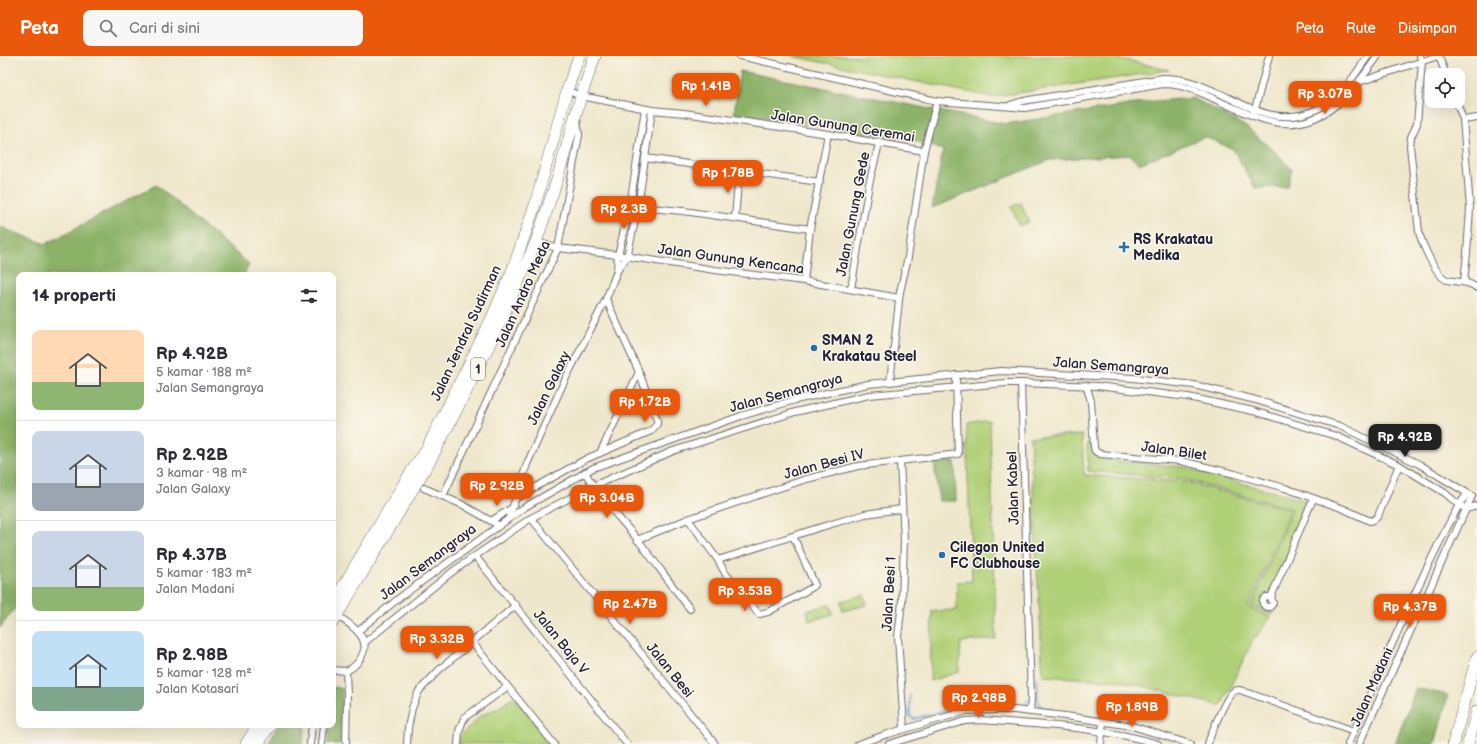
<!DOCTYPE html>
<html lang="id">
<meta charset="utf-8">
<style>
:root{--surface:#fff;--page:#f7f7f7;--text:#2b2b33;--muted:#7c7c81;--line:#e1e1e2;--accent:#ea580c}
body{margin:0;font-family:"Balsamiq Sans",sans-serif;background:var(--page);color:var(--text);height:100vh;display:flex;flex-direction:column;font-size:15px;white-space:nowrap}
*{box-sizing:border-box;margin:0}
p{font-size:13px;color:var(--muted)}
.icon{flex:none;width:22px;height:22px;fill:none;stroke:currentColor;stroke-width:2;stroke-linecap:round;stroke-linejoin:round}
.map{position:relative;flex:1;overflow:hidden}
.details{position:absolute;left:16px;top:216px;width:320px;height:456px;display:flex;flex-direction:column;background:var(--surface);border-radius:8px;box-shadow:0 4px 16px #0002}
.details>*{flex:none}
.tools{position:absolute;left:1425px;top:12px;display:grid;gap:8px}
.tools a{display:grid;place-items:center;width:40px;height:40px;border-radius:8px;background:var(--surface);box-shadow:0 4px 16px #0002;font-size:20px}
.price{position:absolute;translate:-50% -34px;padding:0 9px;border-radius:8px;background:var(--accent);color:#fff;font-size:13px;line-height:26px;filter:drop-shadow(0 1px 2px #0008)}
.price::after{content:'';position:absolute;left:50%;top:24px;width:12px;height:9px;margin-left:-6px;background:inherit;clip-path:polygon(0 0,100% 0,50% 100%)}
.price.selected{background:#222;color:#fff}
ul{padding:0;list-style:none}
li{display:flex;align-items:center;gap:12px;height:100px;padding:0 16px}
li+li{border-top:1px solid var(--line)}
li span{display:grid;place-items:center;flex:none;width:112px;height:80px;border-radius:8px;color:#555}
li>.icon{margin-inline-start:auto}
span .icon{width:48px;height:48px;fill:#fffc;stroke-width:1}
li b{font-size:17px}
h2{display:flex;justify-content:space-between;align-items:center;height:48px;padding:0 16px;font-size:17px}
header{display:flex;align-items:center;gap:24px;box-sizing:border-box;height:56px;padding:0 20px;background:var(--accent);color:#fff}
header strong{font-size:19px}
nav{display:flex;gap:22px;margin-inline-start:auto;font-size:14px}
.search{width:280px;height:36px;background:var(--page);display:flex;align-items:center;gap:10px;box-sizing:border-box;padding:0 14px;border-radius:8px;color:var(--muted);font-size:15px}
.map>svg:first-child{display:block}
.green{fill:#b0d077;stroke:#697959}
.forest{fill:#8cb268;stroke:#576a52}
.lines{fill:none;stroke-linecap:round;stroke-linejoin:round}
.stream{stroke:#679dd4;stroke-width:2}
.street-casing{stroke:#6a676d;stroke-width:8}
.highway-casing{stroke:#6a676d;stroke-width:12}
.street{stroke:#fff;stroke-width:6}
.highway{stroke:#fff;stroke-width:11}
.poi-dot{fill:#1f6fb2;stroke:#fbf7ec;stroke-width:1.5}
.labels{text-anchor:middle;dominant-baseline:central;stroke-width:3;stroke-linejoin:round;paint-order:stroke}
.shield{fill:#fbf7ec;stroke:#636270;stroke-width:1}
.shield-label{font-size:13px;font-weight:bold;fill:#22223b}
.street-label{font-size:14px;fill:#22223b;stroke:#fbf7ec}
.poi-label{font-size:14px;font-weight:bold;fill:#22223b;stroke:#fbf7ec;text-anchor:start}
</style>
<header>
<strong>Peta</strong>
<div class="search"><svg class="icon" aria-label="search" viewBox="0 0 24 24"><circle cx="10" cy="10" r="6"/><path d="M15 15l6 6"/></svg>Cari di sini</div>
<nav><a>Peta</a><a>Rute</a><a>Disimpan</a></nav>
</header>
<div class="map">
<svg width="1477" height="688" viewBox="0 0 1477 688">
<rect width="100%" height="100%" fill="#fbf7ec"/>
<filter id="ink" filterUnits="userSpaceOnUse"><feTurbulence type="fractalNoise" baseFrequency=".025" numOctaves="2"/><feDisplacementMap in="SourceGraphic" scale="8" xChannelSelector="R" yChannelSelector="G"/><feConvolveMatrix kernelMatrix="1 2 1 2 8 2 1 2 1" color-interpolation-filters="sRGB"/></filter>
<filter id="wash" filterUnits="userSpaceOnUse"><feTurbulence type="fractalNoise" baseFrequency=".012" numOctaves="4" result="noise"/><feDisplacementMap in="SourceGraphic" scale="16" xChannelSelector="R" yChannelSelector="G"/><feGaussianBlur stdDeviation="0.9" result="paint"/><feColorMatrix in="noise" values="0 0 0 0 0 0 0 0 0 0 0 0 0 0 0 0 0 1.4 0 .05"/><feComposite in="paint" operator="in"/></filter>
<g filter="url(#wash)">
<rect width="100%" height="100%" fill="#efe7cb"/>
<g class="green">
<path d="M791,0h318l60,14 -177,27z"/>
<path d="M1021,147l8,19 -9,4 -9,-19z"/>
<path d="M990,365l6,218 -35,3 -2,30 -29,9 2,-70 25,-1v-28l15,-1 -6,-156z"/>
<path d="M1082,379l2,40 102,7 105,28 -43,97 23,10 -19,25 -31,64 -99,-25 -79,-5 -13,-239z"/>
<path d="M1087,387h4c1,10 4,14 14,17l79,7 122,34 3,4 -40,92 -6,7 3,6 8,1 -2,4 -21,-9 42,-97 -110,-30 -95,-8z"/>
<path d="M864,539l3,10 -24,6 -2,-10z"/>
<path d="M830,548l3,10 -24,7 -2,-10z"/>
<path d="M514,641l38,47h-93v-5l3,-5 18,-18 18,-8z"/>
</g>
<g class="forest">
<path d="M740,15l265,53 149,-23 39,-3 52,28 30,26 17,17 -4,18 -33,1 -22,-39 -28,-12 -66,27 -10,-9 -79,5 -118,48 11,-58 -27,-9 -182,-28z"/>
<path d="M156,129l93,79 -5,11h-225v328l-19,25v-401l46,17z"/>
<path d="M955,405l1,40h-17l-5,-38z"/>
<path d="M333,631l9,2 -2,55h-12l1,-19h4z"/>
<path d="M1416,632l32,7 -13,49h-40z"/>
<path d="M278,669h27l-2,19h-35z"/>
</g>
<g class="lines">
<g class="stream">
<path d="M1037,621l1,24 3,6 11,2"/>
<path d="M910,639v21l3,3 57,-14 51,2c5,-1 6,-3 7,-7"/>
</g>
</g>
</g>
<g filter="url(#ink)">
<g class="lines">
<defs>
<g id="street">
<path d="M740,0l197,45 88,7 138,-24c22,0 41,10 60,19 17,7 33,16 51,19 50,9 78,-30 104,-66"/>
<path d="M1420,0l2,6 -5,62 -6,13 -1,9 9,86c3,12 17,44 28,48 11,2 21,1 30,8"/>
<path d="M1439,0l7,19"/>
<path d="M1359,26l79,-26"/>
<path d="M568,35l13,5 71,14 32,3 144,21 96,17"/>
<path d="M1456,45l7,18 7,89 -3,45 -3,29"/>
<path d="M1010,49l13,-4 140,-23c23,0 37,7 58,16 31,15 57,31 92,17 9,-4 19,-9 26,-16 11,-12 20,-26 29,-39"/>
<path d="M1254,57l15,-57"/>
<path d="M1463,64l14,-2"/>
<path d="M645,102l175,24"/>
<path d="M638,151l45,4 127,18"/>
<path d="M735,162l4,-47"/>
<path d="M536,186l22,6 60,7 97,15 89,11 95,17"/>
<path d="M617,215l1,-16 12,-50 15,-96"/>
<path d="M804,225l6,-52 18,-95"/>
<path d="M851,233l18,-105 10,-40"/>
<path d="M890,326l10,-90 8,-35 16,-106 13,-50"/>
<path d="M1021,327l10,315 -1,14"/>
<path d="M1086,329l5,16 3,46 1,4 5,3 81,7 54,13 50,14 59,21 26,12 5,-2 3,-3 21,-51"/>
<path d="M600,397l39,-81"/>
<path d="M900,405l4,80 -2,61 -4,35 6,91"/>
<path d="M585,416c14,26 35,46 53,68 18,23 34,46 52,69"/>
<path d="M424,432l39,17 35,20"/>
<path d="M443,440l115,-248 21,-113 -2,-16"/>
<path d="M516,442l70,-39 65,-28 6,-7v-4l-18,-48 -33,-73"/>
<path d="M1463,451l-4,-2 8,-11"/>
<path d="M1465,453l12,-3"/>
<path d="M509,462l18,-54 35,-78 44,-87 11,-28 10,-14 11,-50 14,-97"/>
<path d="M531,462l184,226"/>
<path d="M688,463l30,41 100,-32 47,-14 36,-5"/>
<path d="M491,465l21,-13"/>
<path d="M637,484l51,-21 115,-39 55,-14 100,-12 -2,-79"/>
<path d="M475,500l152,188"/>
<path d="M718,504l7,13 32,39 2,2 9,-2 45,-25 2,-2 -22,-49"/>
<path d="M1271,541h-5l-3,3v4l3,3h4l3,-4 -2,-6 42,-98"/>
<path d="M358,575l45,-36 122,-88 68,-39 148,-52 54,-16 73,-16 133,-13 132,7 61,7 62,15 84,26 79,38 53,32"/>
<path d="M472,586l82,102"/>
<path d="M364,587l88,-71 23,-16 56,-38 62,-32 80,-35 122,-39 74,-17 137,-12h15l76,3 91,11 65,14 83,25 63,29 46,28 14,12c-42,77 -75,159 -111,239"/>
<path d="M333,614c4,0 11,2 15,0 9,-4 19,-18 16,-28 -4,-12 -19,-21 -29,-28"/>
<path d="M310,688l2,-19"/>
<path d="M322,688l2,-19"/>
<path d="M346,688l1,-49 -1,-24"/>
<path d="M407,688l1,-16 4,-20 7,-17 21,-22 76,-64"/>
<path d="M458,688l1,-13 5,-13 43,-31"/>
<path d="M858,688l30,-10 78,-23 30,-1h19l58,7 59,9 58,18"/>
<path d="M889,688l76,-23 16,-1c57,5 122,7 177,24"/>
<path d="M1101,688l2,-23"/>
<path d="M1208,688c2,-8 19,-50 26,-53 2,-1 4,-1 6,-1l114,41"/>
<path d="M1359,688l113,-248"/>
</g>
<g id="highway">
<path d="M333,547l73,-123 21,-32 64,-128 22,-51 22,-64 33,-118 11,-31"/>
<path d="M333,566l98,-163 37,-71 31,-63 37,-83 21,-62 24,-84 14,-40"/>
<path d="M246,688l12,-19"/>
<path d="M258,688l12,-19"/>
<path d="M1453,688l24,-87"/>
<path d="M1468,688l9,-33"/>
</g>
</defs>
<use href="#street" class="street-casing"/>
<use href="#highway" class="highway-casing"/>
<use href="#street" class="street"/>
<use href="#highway" class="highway"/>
</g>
</g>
<g class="poi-dot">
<path d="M1122 185h4v4h4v4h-4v4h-4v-4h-4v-4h4z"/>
<circle cx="814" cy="292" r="4"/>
<circle cx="942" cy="499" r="4"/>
</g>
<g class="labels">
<rect class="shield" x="471" y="302" width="14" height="22" rx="3"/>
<g class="shield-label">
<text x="478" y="313">1</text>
</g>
<g class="street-label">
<text transform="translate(843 70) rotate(9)">Jalan Gunung Ceremai</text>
<text transform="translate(853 158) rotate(-79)">Jalan Gunung Gede</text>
<text transform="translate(731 203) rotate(8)">Jalan Gunung Kencana</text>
<text transform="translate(523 238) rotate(-66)">Jalan Andro Meda</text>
<text transform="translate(466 277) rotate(-65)">Jalan Jendral Sudirman</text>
<text transform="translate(1111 310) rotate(4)">Jalan Semangraya</text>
<text transform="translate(549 332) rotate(-64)">Jalan Galaxy</text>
<text transform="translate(786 337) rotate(-15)">Jalan Semangraya</text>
<text transform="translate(1174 395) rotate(8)">Jalan Bilet</text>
<text transform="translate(824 408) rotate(-15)">Jalan Besi IV</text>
<text transform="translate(1013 432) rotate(-92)">Jalan Kabel</text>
<text transform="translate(428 506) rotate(-37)">Jalan Semangraya</text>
<text transform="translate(889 538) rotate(-87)">Jalan Besi 1</text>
<text transform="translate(561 586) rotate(51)">Jalan Baja V</text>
<text transform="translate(670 614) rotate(51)">Jalan Besi</text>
<text transform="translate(1372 631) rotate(-66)">Jalan Madani</text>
</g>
<g class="poi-label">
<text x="1133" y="183">RS Krakatau<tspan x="1133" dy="16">Medika</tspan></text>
<text x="822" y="284">SMAN 2<tspan x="822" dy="16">Krakatau Steel</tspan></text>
<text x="950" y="491">Cilegon United<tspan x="950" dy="16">FC Clubhouse</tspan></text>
</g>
</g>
</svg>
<div class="tools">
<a><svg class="icon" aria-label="locate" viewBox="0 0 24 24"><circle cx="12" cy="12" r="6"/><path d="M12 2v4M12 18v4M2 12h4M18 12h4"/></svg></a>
</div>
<b class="price" style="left:706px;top:51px">Rp 1.41B</b>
<b class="price" style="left:1325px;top:59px">Rp 3.07B</b>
<b class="price" style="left:728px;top:138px">Rp 1.78B</b>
<b class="price" style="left:624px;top:174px">Rp 2.3B</b>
<b class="price" style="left:645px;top:367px">Rp 1.72B</b>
<b class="price selected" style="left:1405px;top:402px">Rp 4.92B</b>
<b class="price" style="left:497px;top:451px">Rp 2.92B</b>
<b class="price" style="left:607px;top:463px">Rp 3.04B</b>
<b class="price" style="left:745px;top:556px">Rp 3.53B</b>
<b class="price" style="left:630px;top:569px">Rp 2.47B</b>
<b class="price" style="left:1410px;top:572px">Rp 4.37B</b>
<b class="price" style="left:437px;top:604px">Rp 3.32B</b>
<b class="price" style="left:979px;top:663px">Rp 2.98B</b>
<b class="price" style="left:1132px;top:672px">Rp 1.89B</b>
<section class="details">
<h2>14 properti<svg class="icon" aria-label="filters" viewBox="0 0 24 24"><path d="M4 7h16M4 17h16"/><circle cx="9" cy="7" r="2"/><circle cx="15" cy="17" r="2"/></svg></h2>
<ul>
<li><span style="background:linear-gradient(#ffd9b3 65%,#8fb573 0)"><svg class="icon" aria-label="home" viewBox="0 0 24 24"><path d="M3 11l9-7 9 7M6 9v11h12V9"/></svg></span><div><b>Rp 4.92B</b><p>5 kamar · 188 m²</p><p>Jalan Semangraya</p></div></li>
<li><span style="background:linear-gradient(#c9d6e8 65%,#9aa5b1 0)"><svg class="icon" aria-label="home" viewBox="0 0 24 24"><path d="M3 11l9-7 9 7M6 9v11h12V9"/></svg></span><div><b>Rp 2.92B</b><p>3 kamar · 98 m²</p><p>Jalan Galaxy</p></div></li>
<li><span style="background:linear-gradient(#c9d6e8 70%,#8fb573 0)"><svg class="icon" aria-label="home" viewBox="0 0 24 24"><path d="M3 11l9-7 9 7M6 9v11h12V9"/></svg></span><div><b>Rp 4.37B</b><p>5 kamar · 183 m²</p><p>Jalan Madani</p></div></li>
<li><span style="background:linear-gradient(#bfe0f5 70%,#7fa58c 0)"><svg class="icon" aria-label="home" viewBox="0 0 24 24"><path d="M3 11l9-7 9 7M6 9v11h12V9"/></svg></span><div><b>Rp 2.98B</b><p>5 kamar · 128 m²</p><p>Jalan Kotasari</p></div></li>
</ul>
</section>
</div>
